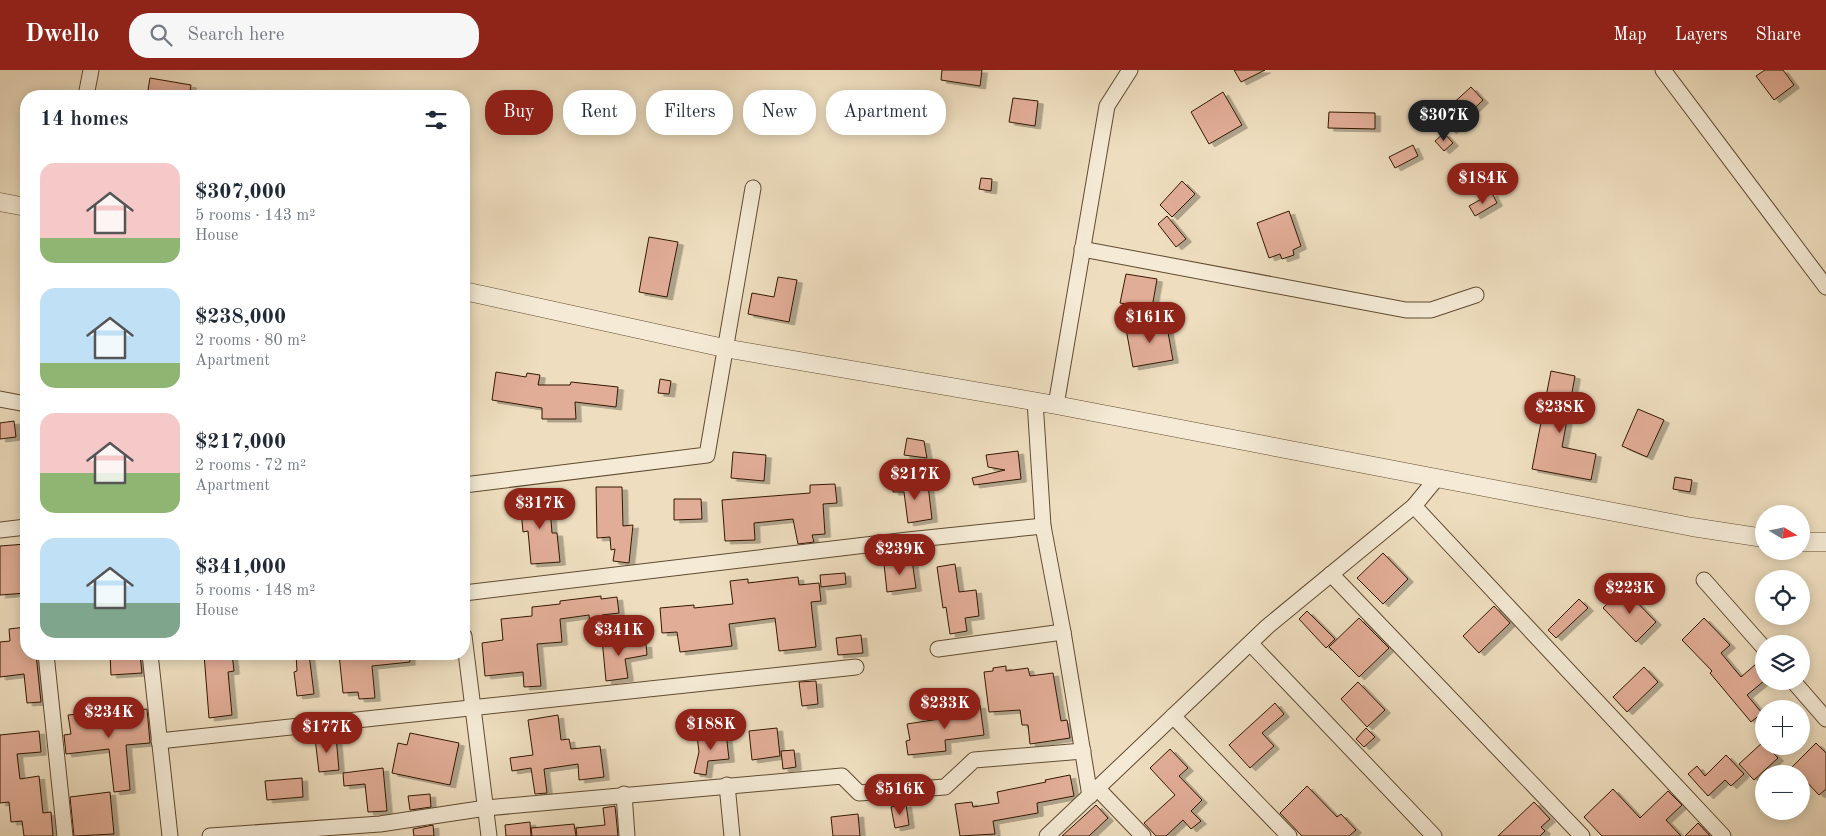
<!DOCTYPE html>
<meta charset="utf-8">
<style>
:root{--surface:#fff;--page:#f6f6f7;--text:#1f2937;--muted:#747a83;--accent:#8f2418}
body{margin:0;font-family:"Old Standard TT",serif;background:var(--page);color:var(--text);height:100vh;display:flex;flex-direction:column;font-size:19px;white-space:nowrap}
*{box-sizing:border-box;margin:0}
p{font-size:16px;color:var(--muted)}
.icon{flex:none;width:28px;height:28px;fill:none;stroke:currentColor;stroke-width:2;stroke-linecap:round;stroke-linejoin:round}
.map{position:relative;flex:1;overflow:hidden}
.details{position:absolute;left:20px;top:20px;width:450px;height:570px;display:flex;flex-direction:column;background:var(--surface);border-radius:20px;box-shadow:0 2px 12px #0003}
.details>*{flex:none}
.top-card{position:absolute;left:485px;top:20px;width:475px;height:45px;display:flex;gap:10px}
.needle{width:32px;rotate:100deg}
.tools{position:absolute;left:1755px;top:435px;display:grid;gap:10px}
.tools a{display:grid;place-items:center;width:55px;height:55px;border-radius:50%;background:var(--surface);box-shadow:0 2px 12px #0003;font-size:25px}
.price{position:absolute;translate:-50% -42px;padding:0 11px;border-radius:18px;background:var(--accent);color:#fff;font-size:16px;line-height:32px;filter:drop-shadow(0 1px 2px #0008)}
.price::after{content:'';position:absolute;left:50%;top:30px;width:15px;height:11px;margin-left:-8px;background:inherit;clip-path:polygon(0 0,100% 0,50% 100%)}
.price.selected{background:#222;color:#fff}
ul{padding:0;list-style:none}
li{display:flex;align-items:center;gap:15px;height:125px;padding:0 20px}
li span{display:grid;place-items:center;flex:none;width:140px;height:100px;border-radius:15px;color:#555}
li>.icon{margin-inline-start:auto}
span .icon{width:60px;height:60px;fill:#fffc;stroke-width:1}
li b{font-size:21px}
h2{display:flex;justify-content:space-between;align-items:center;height:60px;padding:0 20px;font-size:21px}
.pill{padding:0 18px;border-radius:20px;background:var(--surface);box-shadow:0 2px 12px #0003;font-size:18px;line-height:45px}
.pill.selected{background:var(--accent);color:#fff}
header{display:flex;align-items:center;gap:30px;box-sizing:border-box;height:70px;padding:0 25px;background:var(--accent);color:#fff}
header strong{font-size:24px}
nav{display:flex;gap:28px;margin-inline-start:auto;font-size:18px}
.search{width:350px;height:45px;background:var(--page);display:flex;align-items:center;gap:12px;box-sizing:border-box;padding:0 18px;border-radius:20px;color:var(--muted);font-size:19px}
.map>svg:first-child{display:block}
.building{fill:#e2ad97;stroke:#321800;filter:url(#shadow)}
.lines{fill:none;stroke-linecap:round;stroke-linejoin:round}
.minor-casing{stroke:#614a30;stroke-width:17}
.tertiary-casing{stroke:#614a30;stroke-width:19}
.minor{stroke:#f4ead5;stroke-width:15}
.tertiary{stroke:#f4ead5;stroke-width:18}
</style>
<header>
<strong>Dwello</strong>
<div class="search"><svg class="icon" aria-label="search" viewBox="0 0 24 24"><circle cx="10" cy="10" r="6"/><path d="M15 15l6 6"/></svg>Search here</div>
<nav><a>Map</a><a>Layers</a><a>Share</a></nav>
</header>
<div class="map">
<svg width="1826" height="766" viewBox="0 0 1826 766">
<defs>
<filter id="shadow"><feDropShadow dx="5.5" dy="3" stdDeviation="0" flood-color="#0004"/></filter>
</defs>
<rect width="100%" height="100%" fill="#eedebf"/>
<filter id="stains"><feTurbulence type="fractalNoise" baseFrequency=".004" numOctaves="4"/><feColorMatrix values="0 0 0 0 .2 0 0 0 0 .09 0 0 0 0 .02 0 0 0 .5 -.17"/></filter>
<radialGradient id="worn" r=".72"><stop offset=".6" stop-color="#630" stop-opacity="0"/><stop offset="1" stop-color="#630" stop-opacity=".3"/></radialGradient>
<g class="building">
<path d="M942,0h40l-2,16 -39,-6z"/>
<path d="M1234,0h31l-24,12z"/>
<path d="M1765,0h18l11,15 -20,15 -18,-24z"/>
<path d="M150,8l41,7 -2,11h-42z"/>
<path d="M1471,17l12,13 -32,31 -13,-14z"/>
<path d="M1223,22l19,33 -33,19 -18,-32z"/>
<path d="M1013,28l25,3 -3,25 -26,-4z"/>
<path d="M1329,42l46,1v16l-47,-1z"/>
<path d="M1444,63l9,10 -9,8 -9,-10z"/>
<path d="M1413,75l5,11 -23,12 -6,-11z"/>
<path d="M981,108l11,1 -1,12 -12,-2z"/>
<path d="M1182,111l13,13 -23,23 -12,-12z"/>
<path d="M1492,123l5,10 -22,13 -6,-10z"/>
<path d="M1289,141l12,35 -8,4 1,5 -12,4 -2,-5 -11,4 -12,-35z"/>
<path d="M1167,146l19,23 -10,8 -18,-23z"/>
<path d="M649,167l29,5 -11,55 -28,-5z"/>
<path d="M1126,204l31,5 -5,29 -32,-5z"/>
<path d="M778,207l19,3 -8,42 -41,-8 4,-21 22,4z"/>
<path d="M1166,251l7,39 -40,7 -7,-38z"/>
<path d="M1551,301l24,5 -13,71 34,7 -5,26 -59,-11z"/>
<path d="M496,302l30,5 1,-4 13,2 -2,10h32l1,-3 47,5 -2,20 -41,-5 1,17h-34v-11l-50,-8z"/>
<path d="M660,309l11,2 -2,13 -11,-1z"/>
<path d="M1638,339l26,11 -17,37 -25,-11z"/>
<path d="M14,351l2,16 -16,2v-16z"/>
<path d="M907,368l17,3 3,17 -23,-3z"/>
<path d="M1018,381l3,28 -47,6 -2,-7 33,-8 -17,-3 -2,-12z"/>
<path d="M733,382l33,3 -2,26 -33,-3z"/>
<path d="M1675,407l17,3 -2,12 -17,-3z"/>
<path d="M893,410h11v8l24,-3 4,34 -24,4 -4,-31h-11z"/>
<path d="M835,414l2,19 -14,1 2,30 -13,1 2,7 -16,2 -5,-25 -39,4 1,17 -30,1 -3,-41 88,-7v-8z"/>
<path d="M596,417h26l1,39 10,-1 -4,38 -16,-2 2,-12 -4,1 -1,-13 -13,1z"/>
<path d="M549,425l3,38h5l3,29 -29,2 -3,-33 -5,1 -3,-34z"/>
<path d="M674,429h27l1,20 -28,1z"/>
<path d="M26,474v49l-26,2v-49z"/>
<path d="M1383,483l25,26 -25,25 -26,-26z"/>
<path d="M912,490l4,28 -29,4 -3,-28z"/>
<path d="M955,494l4,28 17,-2 3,26 -14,2 2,13 -17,3 -4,-27 -3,1 -6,-41z"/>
<path d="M845,503l1,11 -25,3 -1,-12z"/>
<path d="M798,507l1,8 20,-2 2,18 -10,1 5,45 -37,4 -4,-33 -46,6 3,22 -52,6 -3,-20 -15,1 -2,-25 34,-3v3l39,-4 -3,-23 18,-2v4z"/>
<path d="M1623,518l33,34 -20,20 -33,-34z"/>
<path d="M601,526v3l16,-2 2,16 -17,2 2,22 -13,1 -2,-23 -29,4 2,23 -25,2 4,42 -17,1 -1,-15 -38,4 -3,-33 21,-3 -2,-21 31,-3v-9l28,-3v-3z"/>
<path d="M1579,529l9,9 -32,30 -8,-8z"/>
<path d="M1494,536l16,17 -31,30 -16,-17z"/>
<path d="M1307,541l28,28 -9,9 -27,-29z"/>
<path d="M1359,548l30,30 -30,29 -30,-30z"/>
<path d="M1704,548l26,27 -9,8 20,24 23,-20v24l-17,14 15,18 -11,9 -41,-49 2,-2 -30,-31z"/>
<path d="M26,557v27h10l5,48 -14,1 -3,-29 -24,3v-35l10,-1 -1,-12z"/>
<path d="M861,565l2,18 -25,2 -2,-17z"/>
<path d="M623,567l1,10 22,-3 1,11 -22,4 3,19 -22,3 -4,-42z"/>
<path d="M110,584h30l2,19 -31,2z"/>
<path d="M204,584h28l2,17 -6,1 4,43 -23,3z"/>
<path d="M296,584h13l5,40 -17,2 -3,-24 3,-1z"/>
<path d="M339,584h70l1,8 -38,4 3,32 -16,1 -1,-7 -15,1z"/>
<path d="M1006,596v5l22,-3 2,8 23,-3 8,48 6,-1 3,18 -40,6 -2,-19h-6l-2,-15 -31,2 -5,-40 9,-1v-3z"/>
<path d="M1644,597l14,15 -31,30 -14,-15z"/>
<path d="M816,611l2,23 -16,2 -3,-24z"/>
<path d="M1358,612l27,28 -18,17 -26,-28z"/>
<path d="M1275,633l9,11 -22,19 12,13 -24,22 -21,-23z"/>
<path d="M980,635l4,30 -39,5 1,11 -38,4 -2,-14 4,-1 -3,-16 45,-7 -1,-9z"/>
<path d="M147,639l3,34 -24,2 4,45 -16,2 -5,-43 -43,5 -2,-19 7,-1 -3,-19 35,-3 1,6 23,-2v-5z"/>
<path d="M558,645l3,25 8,-1 2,10 29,-3 4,31 -25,3 -1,-16 -34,5 3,24 -12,1 -4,-26 -19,3 -2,-13 23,-3 -5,-35z"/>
<path d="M777,658l3,28 -28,4 -3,-29z"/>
<path d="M1366,658l9,9 -11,10 -8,-8z"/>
<path d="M39,661l2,21 -24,2 3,25 19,-3 4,37 8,-1 2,24h-29l-2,-15 -11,1 -2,-20 -9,1v-68z"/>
<path d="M410,663l49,10 -9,42 -58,-12 6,-30 9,2z"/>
<path d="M726,663l3,26 -21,2 -2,14 -12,-2 5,-21 -2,-16z"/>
<path d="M336,666l3,34 -20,2 -4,-34z"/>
<path d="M1763,672l1,4h3l11,12 -24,22 -15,-16z"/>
<path d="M1816,673l10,10v36l-7,6 -18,-19v-2h-2l-7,-7z"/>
<path d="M1170,679l18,19 -9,8 23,24 -11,11 10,10 -10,8 -8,-9 -17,16h-10l-12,-13 31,-28 -25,-27z"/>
<path d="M794,680l2,17 -13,2 -2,-18z"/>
<path d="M1726,685l18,19 -13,12 -6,-6 -17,16 -20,-22 9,-8 8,10z"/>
<path d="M383,698l4,43 -19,1 -3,-28 -21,2 -1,-13z"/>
<path d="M1070,705l4,21 -37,7 1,10 -45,8 2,13 -35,2 -5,-32 17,-2 1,5 26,-4 -2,-11 49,-10 -1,-2z"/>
<path d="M302,708l1,19 -36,3 -2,-19z"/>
<path d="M1307,716l30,31 4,-3 15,16 -7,6h-47l-22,-23z"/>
<path d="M1613,719l27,29 28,-27 14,14 -16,15 15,16h-79l-18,-19z"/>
<path d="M110,722l4,42 -40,2 -4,-39z"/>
<path d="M430,724l1,13 -21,3 -2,-14z"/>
<path d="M1534,732l16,17 -9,8 4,4 -5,5h-42z"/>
<path d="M906,734l3,21 -14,3 -4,-21z"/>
<path d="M1096,735l12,13 -19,18h-27z"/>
<path d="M615,736l3,30h-41l-1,-8 29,-3 -2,-17z"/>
<path d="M858,744l2,22h-27l-2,-19z"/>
<path d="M530,752l1,14h-25l-1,-11z"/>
<path d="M1698,753l12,13h-25z"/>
<path d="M574,754l2,12h-44l-1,-8z"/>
<path d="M433,755l1,11h-20l-1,-7z"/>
</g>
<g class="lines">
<defs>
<g id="minor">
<path d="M1663,0l163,217"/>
<path d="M86,26l5,-26"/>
<path d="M1082,179l324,61h25l45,-15"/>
<path d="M0,329l26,5"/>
<path d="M1035,331l8,125 20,106 27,164"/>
<path d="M1056,335l51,-299 23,-36"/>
<path d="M464,415l243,-30 46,-267"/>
<path d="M1414,436l309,330"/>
<path d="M0,460l26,-3"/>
<path d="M1331,504l251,262"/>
<path d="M1704,510l60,68"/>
<path d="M464,523l444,-53 135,-14"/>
<path d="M464,566l25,200"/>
<path d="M1251,574l183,192"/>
<path d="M938,579l125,-17"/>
<path d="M46,584l19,182"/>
<path d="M150,584l20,182"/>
<path d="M1793,611l33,38"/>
<path d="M1173,646l116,120"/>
<path d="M159,671l697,-74"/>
<path d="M727,715l5,51"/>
<path d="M1098,719l45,47"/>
<path d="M624,724l3,42"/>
<path d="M210,766l170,-12 106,-16 356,-32 17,17 86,-6 29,-27 109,-9"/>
<path d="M1047,766l221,-210 146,-120 23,-28"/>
</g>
<g id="tertiary">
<path d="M0,132l26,5"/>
<path d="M464,221l260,57 332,57 636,122 72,11"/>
<path d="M1801,472h25"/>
</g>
</defs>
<use href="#minor" class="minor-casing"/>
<use href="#tertiary" class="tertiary-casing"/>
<use href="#minor" class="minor"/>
<use href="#tertiary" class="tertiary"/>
</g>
<rect width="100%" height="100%" filter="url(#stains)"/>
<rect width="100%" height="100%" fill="url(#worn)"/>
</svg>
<div class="tools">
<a><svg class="needle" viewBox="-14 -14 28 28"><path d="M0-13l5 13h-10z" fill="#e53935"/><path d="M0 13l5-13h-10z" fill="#747a83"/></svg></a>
<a><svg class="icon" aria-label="locate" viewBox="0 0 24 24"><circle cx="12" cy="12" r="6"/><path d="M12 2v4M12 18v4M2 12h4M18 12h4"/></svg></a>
<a><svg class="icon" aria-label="layers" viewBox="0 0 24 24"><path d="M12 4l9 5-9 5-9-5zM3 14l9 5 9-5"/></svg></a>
<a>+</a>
<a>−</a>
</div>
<b class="price selected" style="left:1444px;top:72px">$307K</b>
<b class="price" style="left:1483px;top:135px">$184K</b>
<b class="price" style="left:1150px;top:274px">$161K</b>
<b class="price" style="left:1560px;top:364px">$238K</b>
<b class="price" style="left:915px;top:431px">$217K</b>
<b class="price" style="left:540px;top:460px">$317K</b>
<b class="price" style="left:900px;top:506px">$239K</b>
<b class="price" style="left:1630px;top:545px">$223K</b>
<b class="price" style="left:619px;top:587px">$341K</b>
<b class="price" style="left:945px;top:660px">$233K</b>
<b class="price" style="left:109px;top:669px">$234K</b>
<b class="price" style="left:711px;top:681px">$188K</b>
<b class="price" style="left:327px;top:684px">$177K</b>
<b class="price" style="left:900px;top:746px">$516K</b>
<div class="top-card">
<a class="pill selected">Buy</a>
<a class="pill">Rent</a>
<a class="pill">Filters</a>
<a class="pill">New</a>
<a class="pill">Apartment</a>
</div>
<section class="details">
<h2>14 homes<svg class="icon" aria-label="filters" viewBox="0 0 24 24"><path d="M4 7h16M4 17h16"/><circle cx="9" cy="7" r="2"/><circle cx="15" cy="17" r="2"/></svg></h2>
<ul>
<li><span style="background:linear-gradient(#f6c9c9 75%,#8fb573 0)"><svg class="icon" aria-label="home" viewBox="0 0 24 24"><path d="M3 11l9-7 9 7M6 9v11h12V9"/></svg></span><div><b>$307,000</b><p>5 rooms · 143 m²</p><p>House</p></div></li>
<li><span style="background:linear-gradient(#bfe0f5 75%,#8fb573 0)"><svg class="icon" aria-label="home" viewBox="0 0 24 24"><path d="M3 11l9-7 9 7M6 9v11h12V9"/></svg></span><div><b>$238,000</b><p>2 rooms · 80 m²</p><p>Apartment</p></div></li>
<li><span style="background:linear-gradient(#f6c9c9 60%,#8fb573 0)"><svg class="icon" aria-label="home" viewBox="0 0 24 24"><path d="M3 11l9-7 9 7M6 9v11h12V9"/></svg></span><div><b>$217,000</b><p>2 rooms · 72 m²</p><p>Apartment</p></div></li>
<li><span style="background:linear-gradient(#bfe0f5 65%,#7fa58c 0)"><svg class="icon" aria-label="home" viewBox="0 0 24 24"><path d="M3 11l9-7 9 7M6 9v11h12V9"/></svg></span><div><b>$341,000</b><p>5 rooms · 148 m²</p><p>House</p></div></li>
</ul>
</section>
</div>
